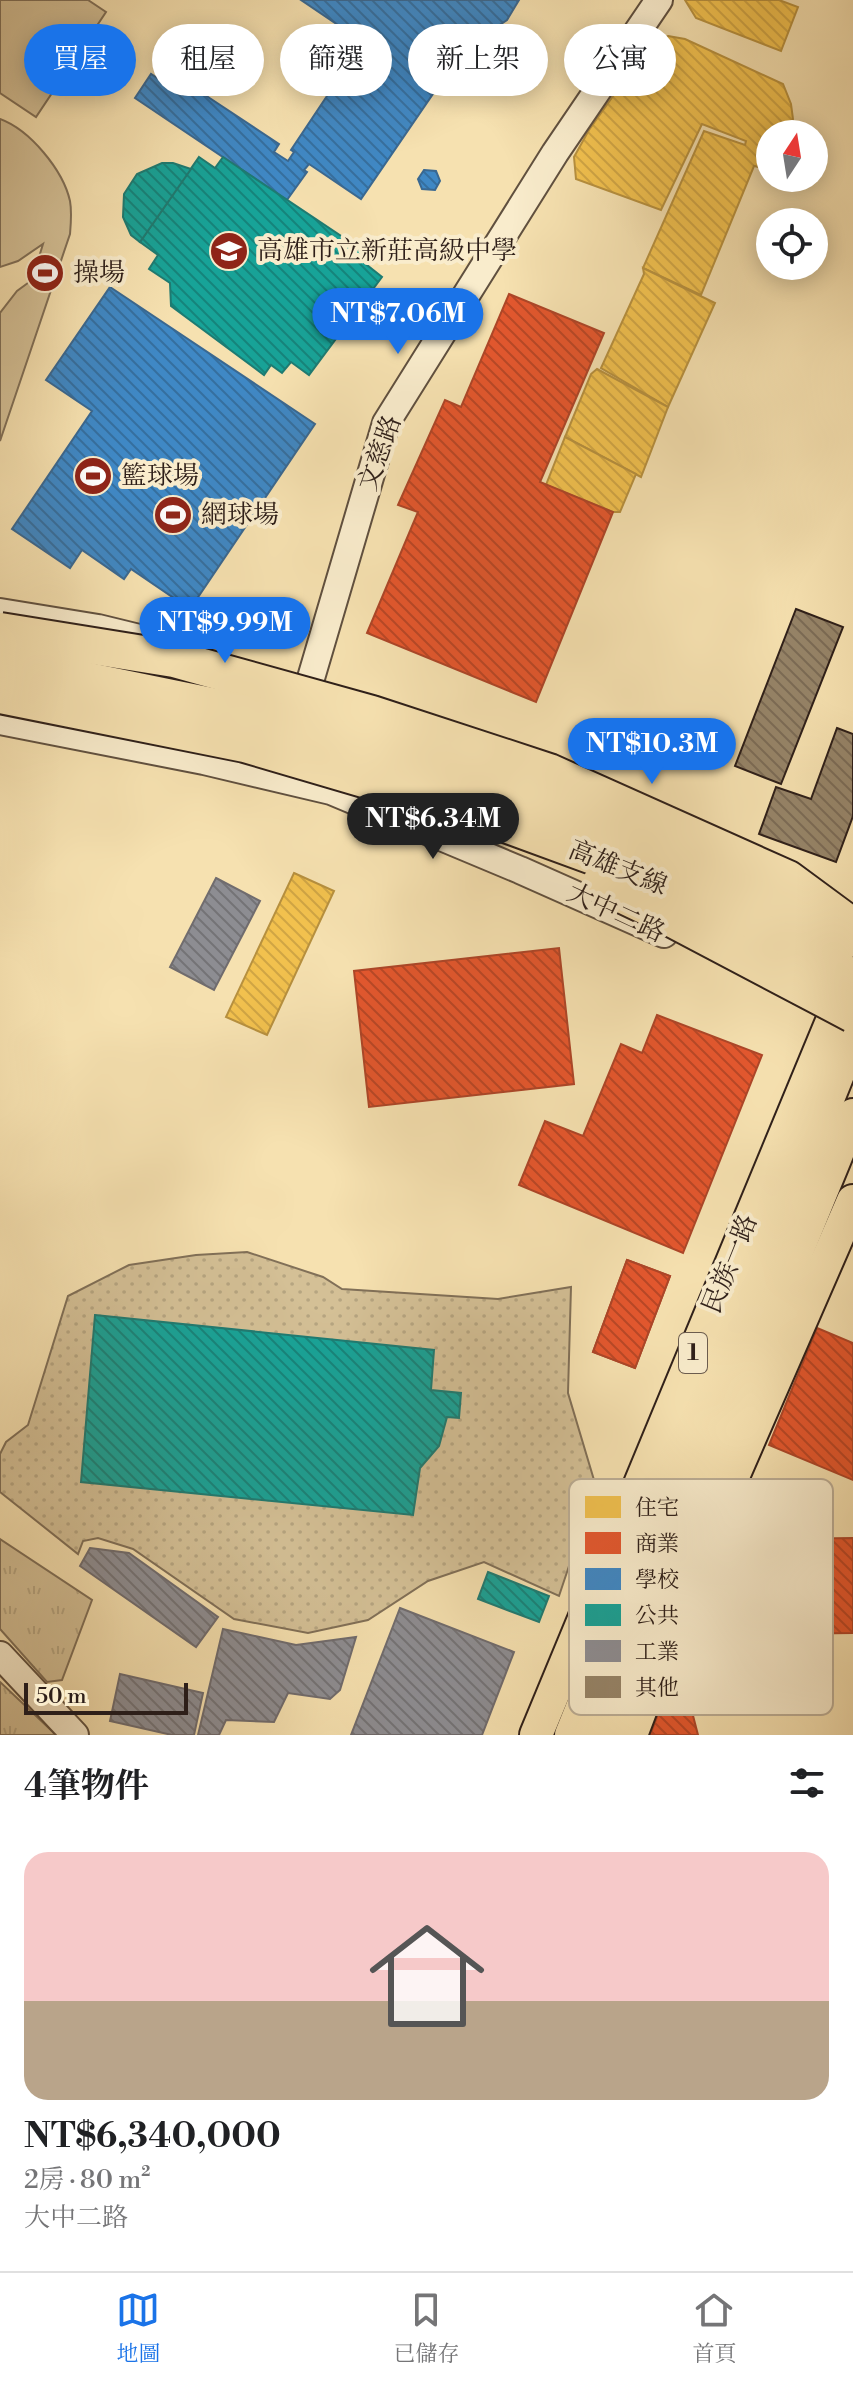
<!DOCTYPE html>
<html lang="zh-TW">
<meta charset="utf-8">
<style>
:root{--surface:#fff;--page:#f6f6f6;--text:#202124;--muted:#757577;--line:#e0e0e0;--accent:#1a73e8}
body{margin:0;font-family:"Libre Bodoni","Noto Serif TC",serif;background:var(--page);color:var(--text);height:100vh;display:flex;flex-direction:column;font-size:30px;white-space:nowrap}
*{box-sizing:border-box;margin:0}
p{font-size:26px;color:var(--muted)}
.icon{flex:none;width:44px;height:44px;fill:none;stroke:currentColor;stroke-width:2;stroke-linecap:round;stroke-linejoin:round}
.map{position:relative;height:1735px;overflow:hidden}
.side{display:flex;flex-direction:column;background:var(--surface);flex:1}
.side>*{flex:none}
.banner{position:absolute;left:24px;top:24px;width:806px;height:72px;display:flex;gap:16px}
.needle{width:52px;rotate:12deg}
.buttons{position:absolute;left:756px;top:120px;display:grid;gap:16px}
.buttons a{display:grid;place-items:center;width:72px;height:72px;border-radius:50%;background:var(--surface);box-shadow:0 4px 20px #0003;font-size:40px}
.scale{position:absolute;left:24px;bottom:20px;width:164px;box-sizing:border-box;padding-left:8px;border:4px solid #2e1f19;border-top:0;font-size:22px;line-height:28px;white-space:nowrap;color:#2e1f19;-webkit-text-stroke:6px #f9eccc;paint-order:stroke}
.price{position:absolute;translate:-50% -68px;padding:0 18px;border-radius:28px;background:var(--accent);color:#fff;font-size:26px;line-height:52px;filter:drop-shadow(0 2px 4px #0008)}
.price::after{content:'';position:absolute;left:50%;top:48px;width:24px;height:18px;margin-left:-12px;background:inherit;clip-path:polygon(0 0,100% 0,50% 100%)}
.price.selected{background:#222;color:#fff}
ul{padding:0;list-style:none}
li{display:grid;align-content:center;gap:16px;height:424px;padding:0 24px}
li+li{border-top:2px solid var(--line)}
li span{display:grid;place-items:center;height:248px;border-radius:24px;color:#555}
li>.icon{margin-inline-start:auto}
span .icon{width:144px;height:144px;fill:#fffc;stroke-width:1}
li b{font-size:34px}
h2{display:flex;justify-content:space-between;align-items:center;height:96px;padding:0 24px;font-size:34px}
.chip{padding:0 28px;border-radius:36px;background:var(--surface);box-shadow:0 4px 20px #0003;font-size:28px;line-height:72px}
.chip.selected{background:var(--accent);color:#fff}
.tabs{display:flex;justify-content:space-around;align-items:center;height:112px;border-top:2px solid var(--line);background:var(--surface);font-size:22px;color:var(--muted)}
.tabs a{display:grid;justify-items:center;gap:4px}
.tabs .selected{color:var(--accent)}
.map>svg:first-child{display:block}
.grass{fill:url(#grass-dots);stroke:#817058;stroke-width:2}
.park{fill:url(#park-tufts);stroke:#817058;stroke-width:2}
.pitch{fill:#d4c096;stroke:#817058;stroke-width:2}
.homes{fill:url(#homes-back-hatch);stroke:#b7903e;stroke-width:2}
.shops{fill:url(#shops-back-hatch);stroke:#ad4628;stroke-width:2}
.schools{fill:url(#schools-back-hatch);stroke:#3a6891;stroke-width:2}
.public{fill:url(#public-back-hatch);stroke:#1e7b72;stroke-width:2}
.industry{fill:url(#industry-back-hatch);stroke:#706c6e;stroke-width:2}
.building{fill:url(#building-back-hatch);stroke:#2e1f19;stroke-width:2}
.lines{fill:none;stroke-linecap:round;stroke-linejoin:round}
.minor-casing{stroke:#60503f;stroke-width:30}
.major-casing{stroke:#2e1f19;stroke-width:36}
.minor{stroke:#f9eccc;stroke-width:26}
.major{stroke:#f6e1b0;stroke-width:32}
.highway-bridge-casing{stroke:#2e1f19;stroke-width:40;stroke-linecap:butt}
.highway-bridge{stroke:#f6e1b0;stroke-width:36}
.labels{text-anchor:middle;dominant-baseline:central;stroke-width:8;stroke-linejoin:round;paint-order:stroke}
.shield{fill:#f9eccc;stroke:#6b5c4f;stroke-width:2}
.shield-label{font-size:24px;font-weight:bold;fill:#2e1f19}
.poi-label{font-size:26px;fill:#2e1f19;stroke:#f9eccc;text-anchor:start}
.street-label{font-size:26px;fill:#2e1f19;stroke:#f9eccc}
.key{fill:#f9eccc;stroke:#bcae96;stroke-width:2}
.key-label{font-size:22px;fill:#2e1f19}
</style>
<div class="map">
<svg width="853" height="1735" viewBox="0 0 853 1735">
<defs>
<pattern id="grass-dots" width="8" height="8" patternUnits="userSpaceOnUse" patternTransform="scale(2)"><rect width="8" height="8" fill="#d4c096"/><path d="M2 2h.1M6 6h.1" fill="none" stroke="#b6a581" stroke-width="1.8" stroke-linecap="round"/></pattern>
<pattern id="park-tufts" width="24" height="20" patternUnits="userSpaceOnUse" patternTransform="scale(2)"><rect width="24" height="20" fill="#d4c096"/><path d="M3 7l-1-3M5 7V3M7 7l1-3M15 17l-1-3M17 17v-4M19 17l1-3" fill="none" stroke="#b6a581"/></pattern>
<pattern id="homes-back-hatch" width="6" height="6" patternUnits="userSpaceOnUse" patternTransform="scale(2)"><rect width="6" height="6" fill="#f2c14e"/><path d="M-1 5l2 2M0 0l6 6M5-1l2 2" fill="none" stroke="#d0a544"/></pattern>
<pattern id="shops-back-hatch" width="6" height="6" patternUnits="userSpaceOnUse" patternTransform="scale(2)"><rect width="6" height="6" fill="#e4572e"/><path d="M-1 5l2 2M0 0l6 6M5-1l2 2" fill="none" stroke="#b94726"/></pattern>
<pattern id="schools-back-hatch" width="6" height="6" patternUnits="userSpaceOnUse" patternTransform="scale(2)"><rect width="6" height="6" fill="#3f88c5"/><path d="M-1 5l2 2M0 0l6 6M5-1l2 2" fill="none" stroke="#356f9f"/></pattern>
<pattern id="public-back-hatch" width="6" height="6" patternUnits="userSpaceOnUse" patternTransform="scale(2)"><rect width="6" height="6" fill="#17a398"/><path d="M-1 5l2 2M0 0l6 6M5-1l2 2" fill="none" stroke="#15847b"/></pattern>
<pattern id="industry-back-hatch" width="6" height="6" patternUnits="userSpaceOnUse" patternTransform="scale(2)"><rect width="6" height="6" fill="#8d8d92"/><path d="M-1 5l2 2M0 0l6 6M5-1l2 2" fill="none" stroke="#747376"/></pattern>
<pattern id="building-back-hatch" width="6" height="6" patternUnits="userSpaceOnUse" patternTransform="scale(2)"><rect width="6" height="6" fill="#968468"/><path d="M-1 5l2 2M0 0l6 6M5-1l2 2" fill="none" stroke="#7b6b55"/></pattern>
</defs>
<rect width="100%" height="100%" fill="#f6e1b0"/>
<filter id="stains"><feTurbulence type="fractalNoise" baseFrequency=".0025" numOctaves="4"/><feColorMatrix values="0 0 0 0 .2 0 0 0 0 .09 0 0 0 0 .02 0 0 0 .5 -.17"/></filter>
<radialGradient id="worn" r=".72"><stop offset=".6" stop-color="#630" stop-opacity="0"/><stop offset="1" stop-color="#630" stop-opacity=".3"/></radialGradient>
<path class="grass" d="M247,1252l76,25 19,12 156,10 73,-12 -3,106 26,87 -14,53 -21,63 -75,-34 -56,19 -60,39 -60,13 -74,-14 -101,-70 -35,-11 -15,3 -5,13 -78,-62v-38l6,-12 22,-17 40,-129 61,-31 67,-10z"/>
<g class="park">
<path d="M0,1539l92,61 -30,80 -15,2 -47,-53z"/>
<path d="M0,1682l53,50 2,3h-55z"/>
</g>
<g class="pitch">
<path d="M0,0h88l18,12 -70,105 -36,-24z"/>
<path d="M0,119c30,11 63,51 70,82 2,11 1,21 0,33l-70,207v-128l17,-22 15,-11 11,-36 -25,17 -18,6z"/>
</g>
<g class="homes">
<path d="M685,0h94l19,7 -17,44 -85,-33z"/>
<path d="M668,36l17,3 98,45 8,20 2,15 -7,15h-16v31l-2,4 -14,-3 -53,129 -58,-27 61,-137 41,14 1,-4 -44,-17 -41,86 -85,-31 -2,-22 15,-27 51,-72 14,-15z"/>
<path d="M643,268l72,35 -47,104 -67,-39 43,-94z"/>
<path d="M597,369l71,38 -27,70 -76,-40 26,-63z"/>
<path d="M565,437l71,37 -16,38h-7l-67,-27z"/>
<path d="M294,873l40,18 -67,144 -41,-18z"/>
</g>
<g class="shops">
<path d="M509,294l95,39 -64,149 73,30 -77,190 -169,-69 51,-121 -20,-7 47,-105 16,7z"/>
<path d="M559,948l15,136 -205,23 -15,-136z"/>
<path d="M657,1015l105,40 -79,198 -164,-68 26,-64 38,15 38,-92 21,9z"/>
<path d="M627,1260l43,16 -35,92 -42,-16z"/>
<path d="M627,1260l43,16 -35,92 -42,-16z"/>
<path d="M817,1328l36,15v137l-84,-35z"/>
<path d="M853,1538v95l-133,2 -2,-95z"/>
<path d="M666,1694l24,10 8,31h-48z"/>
</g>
<g class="schools">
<path d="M301,0h218l-12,20 -21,14 -14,3 -111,162 -52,-35 -5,6 3,2 -20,28 -152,-102 16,-24 32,21 7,-10 89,59 -5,8 14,9 6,-9 -3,-2 72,-108z"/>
<path d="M424,170l12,1 4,10 -5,9 -13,-1 -4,-10z"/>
<path d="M110,287l205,137 -125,185 -59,-40 -7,10 -42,-29 -12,18 -58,-39 80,-118 -46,-31z"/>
</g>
<g class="public">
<path d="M199,157l16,11 8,-11 145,97 -6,7 20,16 -73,98 -18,-13 -9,11 -11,-8 -7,10 -93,-69 -1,-23 -21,-14 9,-14 -18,-13z"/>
<path d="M162,163h11l18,6 -51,73 -9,-7 -8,-18 1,-23 13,-20z"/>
<path d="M95,1315l339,35 -3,40 30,3 -2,25 -12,-1 -8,29 -19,22 -7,47 -332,-33z"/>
<path d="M488,1572l61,24 -10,26 -61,-23z"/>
</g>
<g class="industry">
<path d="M216,878l44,23 -46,89 -44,-23z"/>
<path d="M90,1548l39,5 89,64 -22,30 -116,-81z"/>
<path d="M400,1608l114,44 -32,83h-131z"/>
<path d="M223,1629l73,16 60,-8 -16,53 -10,9 -42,-6 -14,29 -48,-2 -7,15h-21z"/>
<path d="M120,1674l83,19 -9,42h-22l-62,-14z"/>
</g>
<g class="building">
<path d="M796,609l47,18 -62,157 -46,-18z"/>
<path d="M837,728l16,6v82l-17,46 -77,-28 17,-47 35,12z"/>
</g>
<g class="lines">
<defs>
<g id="minor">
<path d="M0,612l98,16 41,10"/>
<path d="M89,662l133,28"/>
<path d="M301,712l85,-289 169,-270 104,-153"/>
<path d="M0,721l204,40 127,30 189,79 144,64"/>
<path d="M0,1655l75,80"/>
</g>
<g id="major">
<path d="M536,1735l311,-750"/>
<path d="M571,1735l282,-698"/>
<path d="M602,1735l53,-138 198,-482"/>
<path d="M631,1735l72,-190 150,-344"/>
</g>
</defs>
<use href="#minor" class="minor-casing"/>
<use href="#major" class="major-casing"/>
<use href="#minor" class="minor"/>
<use href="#major" class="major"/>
<defs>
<g id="highway-bridge">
<path d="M0,631l174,28 198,55 177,58 239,107 65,48"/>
<path d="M0,663l256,52 204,59 118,45 107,46 159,76"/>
<path d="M0,695l245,49 214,63 164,60 197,92 33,19"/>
<path d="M600,884l69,33 184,97"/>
</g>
</defs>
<use href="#highway-bridge" class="highway-bridge-casing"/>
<use href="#highway-bridge" class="highway-bridge"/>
</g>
<defs>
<symbol id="school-disc" viewBox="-11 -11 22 22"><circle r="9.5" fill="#8f2418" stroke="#f9eccc"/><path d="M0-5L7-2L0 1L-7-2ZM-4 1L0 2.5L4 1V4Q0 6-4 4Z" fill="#fff"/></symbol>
<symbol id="stadium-disc" viewBox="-11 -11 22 22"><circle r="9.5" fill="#8f2418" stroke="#f9eccc"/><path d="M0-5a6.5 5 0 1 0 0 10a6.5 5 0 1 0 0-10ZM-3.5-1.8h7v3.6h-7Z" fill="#fff"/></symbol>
</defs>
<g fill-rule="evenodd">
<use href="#school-disc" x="207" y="229" width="44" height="44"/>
<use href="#stadium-disc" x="23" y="251" width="44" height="44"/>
<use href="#stadium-disc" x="71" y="454" width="44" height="44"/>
<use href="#stadium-disc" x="151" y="493" width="44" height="44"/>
</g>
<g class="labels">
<rect class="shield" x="679" y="1333" width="28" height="40" rx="6"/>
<g class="shield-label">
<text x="693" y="1353">1</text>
</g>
<g class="poi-label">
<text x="257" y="251">高雄市立新莊高級中學</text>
<text x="73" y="273">操場</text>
<text x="121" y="476">籃球場</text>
<text x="201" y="515">網球場</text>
</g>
<g class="street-label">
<text transform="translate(380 453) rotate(-70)">文慈路</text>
<text transform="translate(618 868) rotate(22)">高雄支線</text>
<text transform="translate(616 913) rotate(25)">大中二路</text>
<text transform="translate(730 1264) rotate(-68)">民族一路</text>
</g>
</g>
<rect x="569" y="1479" width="264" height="236" rx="12" class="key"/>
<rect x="585" y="1496" width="36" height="22" fill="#f2c14e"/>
<rect x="585" y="1532" width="36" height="22" fill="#e4572e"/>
<rect x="585" y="1568" width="36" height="22" fill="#3f88c5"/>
<rect x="585" y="1604" width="36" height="22" fill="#17a398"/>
<rect x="585" y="1640" width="36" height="22" fill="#8d8d92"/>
<rect x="585" y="1676" width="36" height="22" fill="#968468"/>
<g class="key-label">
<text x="635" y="1515">住宅</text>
<text x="635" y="1551">商業</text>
<text x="635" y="1587">學校</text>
<text x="635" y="1623">公共</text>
<text x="635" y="1659">工業</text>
<text x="635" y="1695">其他</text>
</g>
<rect width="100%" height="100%" filter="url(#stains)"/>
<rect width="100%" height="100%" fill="url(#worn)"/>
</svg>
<div class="buttons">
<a><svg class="needle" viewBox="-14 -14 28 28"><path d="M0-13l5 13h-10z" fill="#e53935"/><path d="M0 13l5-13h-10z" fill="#757577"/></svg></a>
<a><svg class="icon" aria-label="locate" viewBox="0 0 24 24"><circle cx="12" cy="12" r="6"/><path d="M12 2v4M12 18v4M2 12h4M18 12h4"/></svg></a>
</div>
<div class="scale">50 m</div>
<b class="price" style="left:398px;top:356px">NT$7.06M</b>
<b class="price" style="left:225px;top:665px">NT$9.99M</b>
<b class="price" style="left:652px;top:786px">NT$10.3M</b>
<b class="price selected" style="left:433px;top:861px">NT$6.34M</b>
<div class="banner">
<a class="chip selected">買屋</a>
<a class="chip">租屋</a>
<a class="chip">篩選</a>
<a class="chip">新上架</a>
<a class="chip">公寓</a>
</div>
</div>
<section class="side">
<h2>4筆物件<svg class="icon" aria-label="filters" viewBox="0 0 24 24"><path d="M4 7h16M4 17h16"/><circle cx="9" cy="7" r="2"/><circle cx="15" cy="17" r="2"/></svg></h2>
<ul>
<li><span style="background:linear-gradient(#f6c9c9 60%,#b9a48a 0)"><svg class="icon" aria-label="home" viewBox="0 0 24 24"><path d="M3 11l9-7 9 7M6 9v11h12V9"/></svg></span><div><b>NT$6,340,000</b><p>2房 · 80 m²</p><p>大中二路</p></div></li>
</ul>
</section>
<nav class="tabs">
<a class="selected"><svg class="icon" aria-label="map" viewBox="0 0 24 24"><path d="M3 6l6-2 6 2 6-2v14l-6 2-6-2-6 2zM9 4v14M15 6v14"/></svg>地圖</a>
<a><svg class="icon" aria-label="saved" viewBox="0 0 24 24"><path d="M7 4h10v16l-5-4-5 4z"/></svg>已儲存</a>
<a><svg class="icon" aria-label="home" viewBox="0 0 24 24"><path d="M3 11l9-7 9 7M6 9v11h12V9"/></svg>首頁</a>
</nav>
